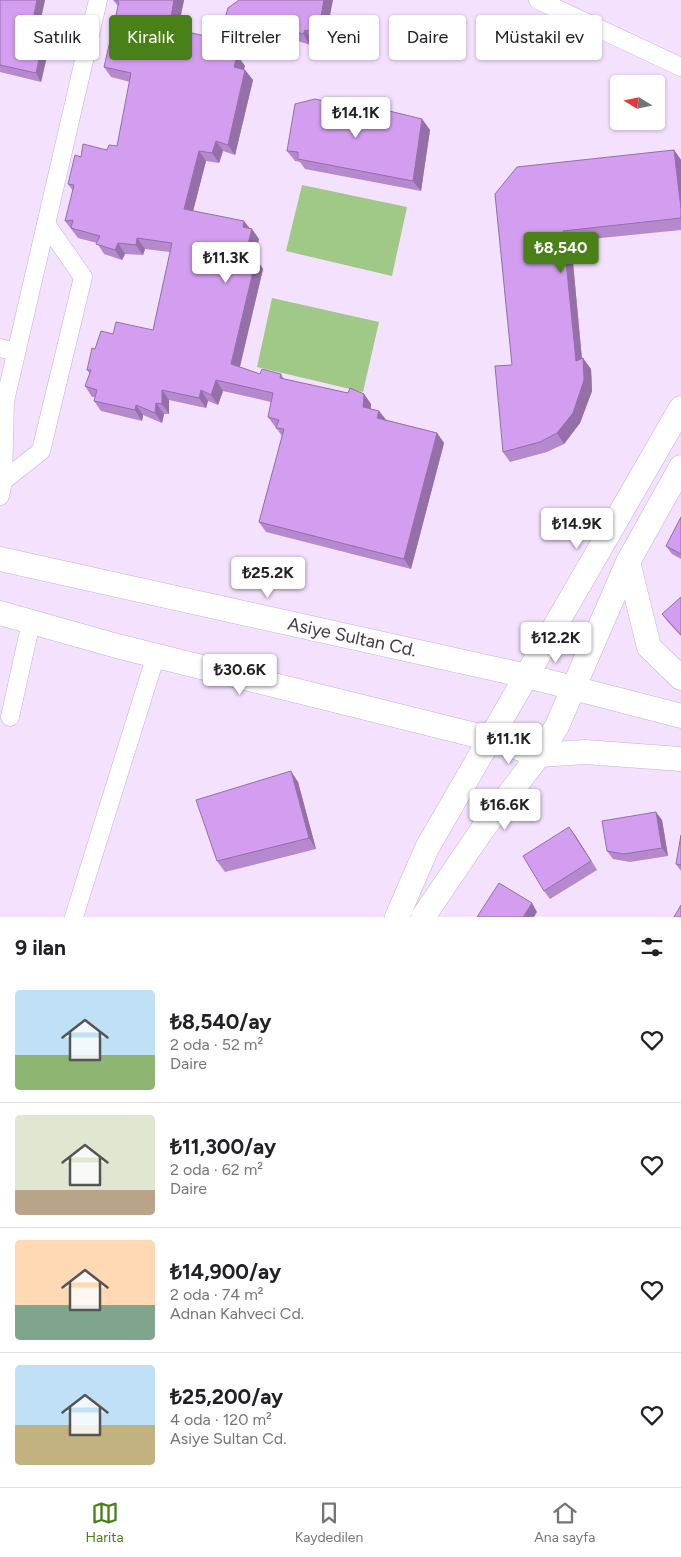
<!DOCTYPE html>
<html lang="tr">
<meta charset="utf-8">
<style>
:root{--surface:#fff;--page:#f6f6f6;--text:#202124;--muted:#757577;--line:#e0e0e0;--accent:#498017}
body{margin:0;font-family:Figtree,sans-serif;background:var(--page);color:var(--text);height:100vh;display:flex;flex-direction:column;font-size:19px;white-space:nowrap}
*{box-sizing:border-box;margin:0}
p{font-size:16px;color:var(--muted)}
.icon{flex:none;width:28px;height:28px;fill:none;stroke:currentColor;stroke-width:2;stroke-linecap:round;stroke-linejoin:round}
.map{position:relative;height:917px;overflow:hidden}
.drawer{display:flex;flex-direction:column;background:var(--surface);flex:1}
.drawer>*{flex:none}
.guide{position:absolute;left:15px;top:15px;width:651px;height:45px;display:flex;gap:10px}
.needle{width:32px;rotate:280deg}
.buttons{position:absolute;left:610px;top:75px;display:grid;gap:10px}
.buttons a{display:grid;place-items:center;width:55px;height:55px;border-radius:5px;background:var(--surface);box-shadow:0 1px 4px #0004;font-size:25px}
.price{position:absolute;translate:-50% -42px;padding:0 11px;border-radius:5px;background:#fff;color:#222;font-size:16px;line-height:32px;filter:drop-shadow(0 1px 2px #0008)}
.price::after{content:'';position:absolute;left:50%;top:30px;width:15px;height:11px;margin-left:-8px;background:inherit;clip-path:polygon(0 0,100% 0,50% 100%)}
.price.on{background:var(--accent);color:#fff}
ul{padding:0;list-style:none}
li{display:flex;align-items:center;gap:15px;height:125px;padding:0 15px}
li+li{border-top:1px solid var(--line)}
li span{display:grid;place-items:center;flex:none;width:140px;height:100px;border-radius:5px;color:#555}
li>.icon{margin-inline-start:auto}
span .icon{width:60px;height:60px;fill:#fffc;stroke-width:1}
li b{font-size:21px}
h2{display:flex;justify-content:space-between;align-items:center;height:60px;padding:0 15px;font-size:21px}
.pill{padding:0 18px;border-radius:5px;background:var(--surface);box-shadow:0 1px 4px #0004;font-size:18px;line-height:45px}
.pill.on{background:var(--accent);color:#fff}
.tab-bar{display:flex;justify-content:space-around;align-items:center;height:70px;border-top:1px solid var(--line);background:var(--surface);font-size:14px;color:var(--muted)}
.tab-bar a{display:grid;justify-items:center;gap:2px}
.tab-bar .on{color:var(--accent)}
.map>svg:first-child{display:block}
.green{fill:#a0c887}
.lines{fill:none;stroke-linecap:round;stroke-linejoin:round}
.street-casing{stroke:#c6afd3;stroke-width:19}
.secondary-casing{stroke:#c6afd3;stroke-width:25}
.street{stroke:#fff;stroke-width:18}
.secondary{stroke:#fff;stroke-width:24}
.wall{fill:#b688ce}
.shaded-wall{fill:#946fa8}
.building{fill:#d49ef0;stroke:#946fa8}
.labels{text-anchor:middle;dominant-baseline:central;stroke-width:4;stroke-linejoin:round;paint-order:stroke}
.street-label{font-size:18px;fill:#413746;stroke:#fff}
</style>
<div class="map">
<svg width="681" height="917" viewBox="0 0 681 917">
<rect width="100%" height="100%" fill="#f4e1fe"/>
<g class="green">
<path d="M302,185l105,22 -15,69 -106,-25z"/>
<path d="M272,298l107,24 -16,70 -106,-25z"/>
</g>
<g class="lines">
<defs>
<g id="street">
<path d="M538,0l143,67"/>
<path d="M0,348l16,4"/>
<path d="M3,481l38,-30 42,-174 -37,-53"/>
<path d="M0,496l3,-15 2,-80 93,-401"/>
<path d="M10,717l21,-95"/>
<path d="M74,917l82,-262"/>
</g>
<g id="secondary">
<path d="M0,559l527,117 154,40"/>
<path d="M628,562l21,85 32,31"/>
<path d="M0,613l117,33 374,93 48,16 46,-3 96,7"/>
<path d="M397,917l30,-69 254,-440"/>
<path d="M423,917l59,-87 57,-75 18,-29 71,-164 53,-95"/>
</g>
</defs>
<use href="#street" class="street-casing"/>
<use href="#secondary" class="secondary-casing"/>
<use href="#street" class="street"/>
<use href="#secondary" class="secondary"/>
</g>
<g class="wall">
<path d="M0,0h45l-6,25 7,2 6,8 -11,47 -41,-10z"/>
<path d="M113,0h71l-6,30 41,9 9,-31 100,18 -12,16 -4,-2 -2,5 -12,-4 -1,3 -47,-12 -11,26 6,8 -1,3 9,11 -18,75 -12,-4 -4,12 -13,-2 -13,50 56,17 10,11 -5,19 2,1 7,10 -23,98 20,7h21l3,5 64,14 16,1 7,10v5l8,2 7,9 51,13 7,10 -33,126 -145,-37 -7,-10 23,-86 -14,-19 3,-15 -48,-11 -5,14 -10,-4 -2,7 -37,-8v14h-5l-2,9 -19,-8 -1,6 -41,-10 -7,-10 1,-4h-3l-7,-11 5,-12 -3,-4 8,-21 18,-15 40,-4 17,-78 -25,-3 -2,6 -18,-1 -3,6 -18,-6 -7,-11 -19,-5 -13,-17 8,-30 -5,-7 13,-27 36,-11 13,-64 -19,-5 -7,-10 14,-61z"/>
<path d="M383,114l39,5 8,11 -9,61 -116,-22 -5,-7 -5,-1 -8,-10z"/>
<path d="M674,150l7,10v70l-110,11 11,118 9,10 1,22 -12,32 -16,21 -17,8 -37,10 -7,-10 9,-87 -17,-171z"/>
<path d="M681,517v42l-9,-5 -6,-8z"/>
<path d="M681,597v39l-13,-14 -6,-8z"/>
<path d="M298,782l18,67 -91,23 -8,-11z"/>
<path d="M662,820l6,36 -38,6 -17,-3 -6,-8z"/>
<path d="M575,835l22,35 -47,29 -6,-8z"/>
<path d="M681,835v36l-5,-7z"/>
</g>
<g class="shaded-wall">
<path d="M37,0h8l-7,32 -6,-8z"/>
<path d="M174,0h10l-8,38 -7,-10z"/>
<path d="M324,0h9l-5,26 -12,16 -7,-11z"/>
<path d="M243,22l7,10 -11,26 6,8 -4,11 -7,-10 -4,-14z"/>
<path d="M46,27l6,8 -11,47 -5,-9z"/>
<path d="M291,30l7,11 -1,3 -7,-10z"/>
<path d="M305,30l7,10 -2,5 -7,-11z"/>
<path d="M245,70l8,10 -18,75 -7,-10z"/>
<path d="M422,119l8,11 -9,61 -8,-10z"/>
<path d="M216,141l7,10 -4,12 -7,-10z"/>
<path d="M674,150l7,10v49z"/>
<path d="M199,151l7,10 -15,58 -7,-10z"/>
<path d="M244,221l8,10v-2l7,10 -6,26 -8,-10 -2,-28z"/>
<path d="M563,231l8,10 12,130 -7,-10z"/>
<path d="M137,238l8,11 -2,6 -7,-10z"/>
<path d="M118,243l7,11 -3,6 -7,-10z"/>
<path d="M256,259l7,10 -25,105 -7,-10z"/>
<path d="M583,358l8,11 1,22 -12,32 -16,21 -7,-11z"/>
<path d="M216,380l7,11 -5,14 -7,-10z"/>
<path d="M162,390l7,10v14l-7,-10z"/>
<path d="M201,390l7,11 -2,7 -7,-10z"/>
<path d="M364,394l7,10 -1,13 -7,-10z"/>
<path d="M156,403l8,11 -2,9 -7,-10z"/>
<path d="M136,405l7,10 -1,6 -7,-11z"/>
<path d="M379,411l8,10 -10,-3z"/>
<path d="M437,433l7,10 -33,126 -7,-10z"/>
<path d="M291,771l7,11 18,67 -7,-11z"/>
<path d="M656,812l6,8 6,36 -6,-8z"/>
<path d="M569,827l6,8 22,35 -6,-9z"/>
<path d="M532,903l5,9 -3,5h-11z"/>
</g>
<g class="building">
<path d="M0,0h37l-5,24 14,3 -10,46 -36,-8z"/>
<path d="M115,0h59l-5,28 50,11 9,-31 11,-8h85l-3,16 -12,15 -4,-1 -2,4 -12,-4 -1,4 -47,-12 -13,31 7,3 -3,11 11,3 -17,75 -12,-4 -4,12 -13,-2 -15,58 60,12 -1,6 9,2 -7,26 11,4 -25,105 29,10 2,-5 19,5 -1,4 68,15 2,-5 14,6 -1,13 16,4 -2,7 60,15 -33,126 -145,-37 25,-93 -8,-1 3,-8 -11,-3 5,-24 -57,-13 -5,15 -10,-5 -2,8 -37,-8v14l-6,-1 -1,10 -19,-8 -1,5 -41,-9 3,-11 -12,-4 6,-16h-4l5,-22 3,1 6,-18 12,3 3,-12 37,8 19,-87 -35,-5 -1,7 -18,-2 -3,7 -19,-6 4,-8 -29,-8 2,-8 -8,1 9,-36 -6,-1 7,-29 6,2 2,-13 24,6 2,-5 8,1 14,-73 -27,-6 15,-65z"/>
<path d="M315,99l68,15 2,-4 37,9 -9,62 -115,-22v-7l-11,-1 8,-47z"/>
<path d="M674,150l7,59v9l-118,13 13,130 7,-3 1,22 -11,33 -16,20 -17,9 -37,10 -8,-86 17,-1 -17,-171 22,-27z"/>
<path d="M681,517v37l-15,-8z"/>
<path d="M681,597v38l-19,-21z"/>
<path d="M291,771l18,67 -92,23 -21,-61z"/>
<path d="M656,812l6,36 -38,6 -17,-3 -5,-30z"/>
<path d="M569,827l22,34 -47,30 -21,-35z"/>
<path d="M681,835v30l-5,-1z"/>
<path d="M499,883l33,20 -9,14h-46z"/>
<path d="M681,905v12h-7z"/>
</g>
<g class="labels">
<g class="street-label">
<text transform="translate(352 637) rotate(12)">Asiye Sultan Cd.</text>
</g>
</g>
</svg>
<div class="buttons">
<a><svg class="needle" viewBox="-14 -14 28 28"><path d="M0-13l5 13h-10z" fill="#e53935"/><path d="M0 13l5-13h-10z" fill="#757577"/></svg></a>
</div>
<b class="price" style="left:356px;top:139px">₺14.1K</b>
<b class="price on" style="left:561px;top:274px">₺8,540</b>
<b class="price" style="left:226px;top:284px">₺11.3K</b>
<b class="price" style="left:577px;top:550px">₺14.9K</b>
<b class="price" style="left:268px;top:599px">₺25.2K</b>
<b class="price" style="left:556px;top:664px">₺12.2K</b>
<b class="price" style="left:240px;top:696px">₺30.6K</b>
<b class="price" style="left:509px;top:765px">₺11.1K</b>
<b class="price" style="left:505px;top:831px">₺16.6K</b>
<div class="guide">
<a class="pill">Satılık</a>
<a class="pill on">Kiralık</a>
<a class="pill">Filtreler</a>
<a class="pill">Yeni</a>
<a class="pill">Daire</a>
<a class="pill">Müstakil ev</a>
</div>
</div>
<section class="drawer">
<h2>9 ilan<svg class="icon" aria-label="filters" viewBox="0 0 24 24"><path d="M4 7h16M4 17h16"/><circle cx="9" cy="7" r="2"/><circle cx="15" cy="17" r="2"/></svg></h2>
<ul>
<li><span style="background:linear-gradient(#bfe0f5 65%,#8fb573 0)"><svg class="icon" aria-label="home" viewBox="0 0 24 24"><path d="M3 11l9-7 9 7M6 9v11h12V9"/></svg></span><div><b>₺8,540/ay</b><p>2 oda · 52 m²</p><p>Daire</p></div><svg class="icon" aria-label="heart" viewBox="0 0 24 24"><path d="M12 20l-8-8c-3-5 5-10 8-4 3-6 11-1 8 4z"/></svg></li>
<li><span style="background:linear-gradient(#dfe7d0 75%,#b9a48a 0)"><svg class="icon" aria-label="home" viewBox="0 0 24 24"><path d="M3 11l9-7 9 7M6 9v11h12V9"/></svg></span><div><b>₺11,300/ay</b><p>2 oda · 62 m²</p><p>Daire</p></div><svg class="icon" aria-label="heart" viewBox="0 0 24 24"><path d="M12 20l-8-8c-3-5 5-10 8-4 3-6 11-1 8 4z"/></svg></li>
<li><span style="background:linear-gradient(#ffd9b3 65%,#7fa58c 0)"><svg class="icon" aria-label="home" viewBox="0 0 24 24"><path d="M3 11l9-7 9 7M6 9v11h12V9"/></svg></span><div><b>₺14,900/ay</b><p>2 oda · 74 m²</p><p>Adnan Kahveci Cd.</p></div><svg class="icon" aria-label="heart" viewBox="0 0 24 24"><path d="M12 20l-8-8c-3-5 5-10 8-4 3-6 11-1 8 4z"/></svg></li>
<li><span style="background:linear-gradient(#bfe0f5 60%,#c2b280 0)"><svg class="icon" aria-label="home" viewBox="0 0 24 24"><path d="M3 11l9-7 9 7M6 9v11h12V9"/></svg></span><div><b>₺25,200/ay</b><p>4 oda · 120 m²</p><p>Asiye Sultan Cd.</p></div><svg class="icon" aria-label="heart" viewBox="0 0 24 24"><path d="M12 20l-8-8c-3-5 5-10 8-4 3-6 11-1 8 4z"/></svg></li>
</ul>
</section>
<nav class="tab-bar">
<a class="on"><svg class="icon" aria-label="map" viewBox="0 0 24 24"><path d="M3 6l6-2 6 2 6-2v14l-6 2-6-2-6 2zM9 4v14M15 6v14"/></svg>Harita</a>
<a><svg class="icon" aria-label="saved" viewBox="0 0 24 24"><path d="M7 4h10v16l-5-4-5 4z"/></svg>Kaydedilen</a>
<a><svg class="icon" aria-label="home" viewBox="0 0 24 24"><path d="M3 11l9-7 9 7M6 9v11h12V9"/></svg>Ana sayfa</a>
</nav>
